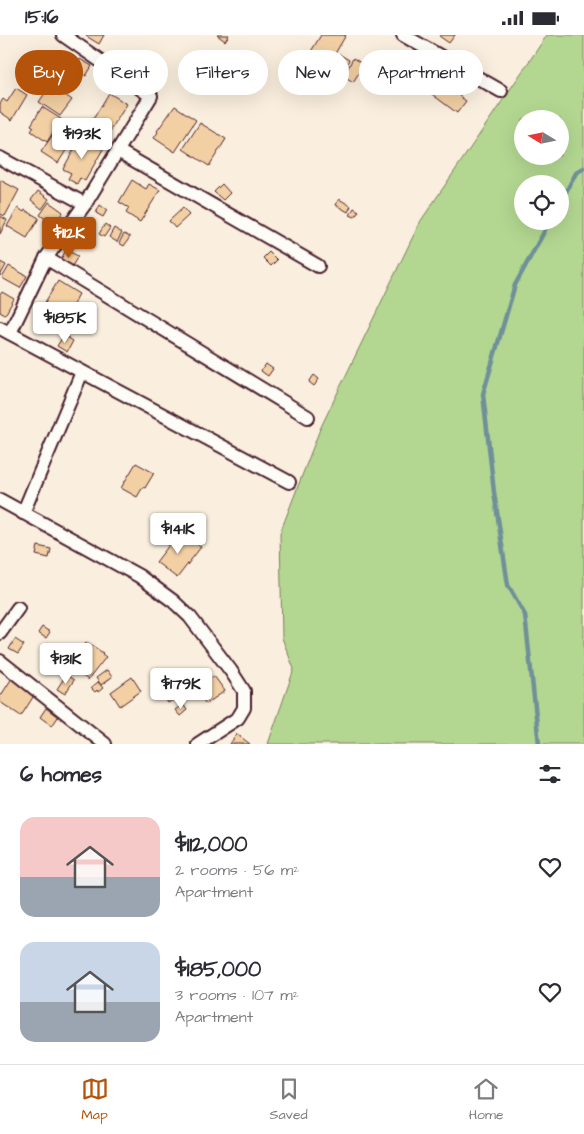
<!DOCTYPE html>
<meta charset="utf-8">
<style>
:root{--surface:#fff;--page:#f7f7f7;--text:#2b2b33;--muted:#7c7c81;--line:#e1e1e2;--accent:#b45309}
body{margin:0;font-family:"Architects Daughter",sans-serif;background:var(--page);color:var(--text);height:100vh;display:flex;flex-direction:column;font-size:19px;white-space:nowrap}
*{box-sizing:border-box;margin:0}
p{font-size:16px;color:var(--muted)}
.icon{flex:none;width:28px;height:28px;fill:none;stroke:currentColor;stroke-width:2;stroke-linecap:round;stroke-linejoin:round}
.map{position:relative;height:709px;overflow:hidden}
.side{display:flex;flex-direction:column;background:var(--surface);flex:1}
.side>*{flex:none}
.hud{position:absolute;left:15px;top:15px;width:555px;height:45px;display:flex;gap:10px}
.needle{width:32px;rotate:280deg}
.buttons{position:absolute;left:514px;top:75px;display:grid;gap:10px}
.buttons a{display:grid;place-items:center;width:55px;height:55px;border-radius:50%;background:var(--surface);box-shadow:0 5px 20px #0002;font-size:25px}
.price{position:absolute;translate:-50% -42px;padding:0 11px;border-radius:5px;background:#fff;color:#222;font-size:16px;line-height:32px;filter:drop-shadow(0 1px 2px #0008)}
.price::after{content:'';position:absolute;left:50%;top:30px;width:15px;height:11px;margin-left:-8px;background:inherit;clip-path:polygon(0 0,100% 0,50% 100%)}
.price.on{background:var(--accent);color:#fff}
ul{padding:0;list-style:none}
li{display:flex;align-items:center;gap:15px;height:125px;padding:0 20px}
li span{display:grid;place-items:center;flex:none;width:140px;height:100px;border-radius:15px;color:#555}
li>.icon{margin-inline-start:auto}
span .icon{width:60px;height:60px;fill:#fffc;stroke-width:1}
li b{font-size:21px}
h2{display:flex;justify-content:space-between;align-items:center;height:60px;padding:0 20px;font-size:21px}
.chip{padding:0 18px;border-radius:22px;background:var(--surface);box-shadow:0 5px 20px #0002;font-size:18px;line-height:45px}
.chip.on{background:var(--accent);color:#fff}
.status{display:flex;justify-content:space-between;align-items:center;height:35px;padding:0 25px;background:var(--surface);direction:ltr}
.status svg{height:14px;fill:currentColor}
.tabs{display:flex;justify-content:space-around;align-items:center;height:70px;border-top:1px solid var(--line);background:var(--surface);font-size:14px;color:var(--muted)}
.tabs a{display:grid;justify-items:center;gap:2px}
.tabs .on{color:var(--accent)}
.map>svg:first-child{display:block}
.green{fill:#b3d791;stroke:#7e7b5e;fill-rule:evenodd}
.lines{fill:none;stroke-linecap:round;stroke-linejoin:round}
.stream{stroke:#709099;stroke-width:4.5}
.building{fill:#f3d0a4;stroke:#4a1f2b}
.street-casing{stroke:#4a1f2b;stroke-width:16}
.street{stroke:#fdfcf7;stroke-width:12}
</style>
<div class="status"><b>15:16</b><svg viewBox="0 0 49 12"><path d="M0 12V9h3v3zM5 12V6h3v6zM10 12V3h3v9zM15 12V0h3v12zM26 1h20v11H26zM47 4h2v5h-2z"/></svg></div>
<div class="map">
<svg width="584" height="709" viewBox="0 0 584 709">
<rect width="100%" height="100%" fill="#faefde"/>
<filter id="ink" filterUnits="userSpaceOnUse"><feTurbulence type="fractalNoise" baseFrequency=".02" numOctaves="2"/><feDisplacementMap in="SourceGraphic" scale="10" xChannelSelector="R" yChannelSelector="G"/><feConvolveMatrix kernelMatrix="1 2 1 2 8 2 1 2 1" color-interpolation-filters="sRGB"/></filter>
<g filter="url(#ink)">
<path class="green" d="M547,0h37v709h-316l26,-75 -12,-31 -2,-105 40,-104 100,-207zM522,84h38v37h-38zM522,149h38v37h-38z"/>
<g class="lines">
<g class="stream">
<path d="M560,168l16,-30 8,-5"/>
<path d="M539,709l-14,-129 -17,-30 -14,-93 -11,-98 32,-109 35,-64"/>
</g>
</g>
<g class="building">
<path d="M87,0h17l-5,9 -13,-8z"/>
<path d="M217,0h12l-4,6z"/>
<path d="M321,0h25l-17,29 -19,-11z"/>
<path d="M440,0h15l-6,8 -10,-7z"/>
<path d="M339,19l10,6 -6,11 -10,-6z"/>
<path d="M353,23l11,7 -11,17 -9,-6z"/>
<path d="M80,24l12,7 -6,10 -12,-7z"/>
<path d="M297,27l8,7 -6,7 -8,-7z"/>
<path d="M422,33l44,33 -9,12 -44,-33z"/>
<path d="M308,36l7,4 -4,7 -7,-5z"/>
<path d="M53,46l7,5 -3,3 15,11 -12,16 -21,-14z"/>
<path d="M16,53l11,7 -15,25 -12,-8v-8l3,-5 4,3z"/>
<path d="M109,58l18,11 -17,27 -18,-10z"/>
<path d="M175,71l21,14 -21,32 -21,-14 4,-6 -1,-1z"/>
<path d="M42,72l19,12 -14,23 -16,-11 3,-4 -3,-2z"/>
<path d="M200,88l26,16 -17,27 -26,-17z"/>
<path d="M58,92l16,11 -16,25 -17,-11z"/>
<path d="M81,102l22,12 -18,32 -5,-3 -3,6 -9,-5 3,-6 -8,-4z"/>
<path d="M0,145l19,10 -14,26 -5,-2z"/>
<path d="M132,145l14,9 3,-5 11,6 -20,32 -14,-9 3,-5 -10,-6z"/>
<path d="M222,149l8,9 -7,7 -9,-8z"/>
<path d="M38,156l11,8 -7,10 -11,-9z"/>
<path d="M339,164l12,7 -3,6 -12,-7z"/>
<path d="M49,167l14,10 -9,13 -14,-10z"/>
<path d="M100,170l7,5 -4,7 -7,-4z"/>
<path d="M18,173l6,4 1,-2 14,8 -12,20 -20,-12z"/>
<path d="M183,173l6,7 -14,13 -6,-7z"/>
<path d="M354,173l5,3 -4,6 -5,-2z"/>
<path d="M0,181l7,4 -7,14z"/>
<path d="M105,189l5,4 -6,9 -5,-3z"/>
<path d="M114,193l8,5 -5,9 -8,-5z"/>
<path d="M124,199l6,3 -6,9 -5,-3z"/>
<path d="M66,215l12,6 -7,12 -11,-7z"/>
<path d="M269,217l8,8 -6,6 -8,-8z"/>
<path d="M0,227l6,3 -6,11z"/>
<path d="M9,231l18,10 -7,12 -18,-10z"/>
<path d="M58,246l21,13 -13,23 -22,-13z"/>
<path d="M2,257l12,7 -9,16 -5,-3v-17z"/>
<path d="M64,300l9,6 -6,11 -10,-6z"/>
<path d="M266,329l7,5 -5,7 -7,-5z"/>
<path d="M314,340l5,4 -5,7 -5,-4z"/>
<path d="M136,428l18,10 -9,15 -2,-1 -6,10 -16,-9z"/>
<path d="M180,496l21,16 -24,31 -21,-16z"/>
<path d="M38,511l13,3 -2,9 -13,-3z"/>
<path d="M42,592l8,5 -4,6 -8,-5z"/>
<path d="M15,604l9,6 -6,9 -9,-5z"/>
<path d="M87,607l16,11 -1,1 4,3 -18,23 -16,-13 9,-10 -4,-3z"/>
<path d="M107,635l5,7 -11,8 -5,-7z"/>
<path d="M188,637l6,8 -6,4 -6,-8z"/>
<path d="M66,640l8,5 -9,14 -8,-5z"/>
<path d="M214,641l11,15 -19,13 -11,-15z"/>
<path d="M132,642l9,14 -21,15 -9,-14z"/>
<path d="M12,643l23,16 -14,22 -21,-14v-5z"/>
<path d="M98,647l5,6 -5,4 -1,-2 -2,2 -4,-4z"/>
<path d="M169,650l7,13 -8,5 -8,-13z"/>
<path d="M183,669l4,6 -7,6 -5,-6z"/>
<path d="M46,673l12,9 -6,9 -12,-9z"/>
<path d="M237,699l13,10h-20z"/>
</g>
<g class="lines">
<defs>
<g id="street">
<path d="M403,0l98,56"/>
<path d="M118,116l200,115"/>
<path d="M0,123l85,46"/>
<path d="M46,223l262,159"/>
<path d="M0,293l289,154"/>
<path d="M10,298l36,-75 39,-54 66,-108 -88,-61"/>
<path d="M0,465l139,76 34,25 17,16 41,54 13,20v17l-6,10 -40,26"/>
<path d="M23,478l59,-141"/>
<path d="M0,598l18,-25"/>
<path d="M0,626l105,83"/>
</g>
</defs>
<use href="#street" class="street-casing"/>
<use href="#street" class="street"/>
</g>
</g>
</svg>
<div class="buttons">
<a><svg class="needle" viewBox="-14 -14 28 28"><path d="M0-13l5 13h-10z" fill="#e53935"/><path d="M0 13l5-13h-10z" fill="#7c7c81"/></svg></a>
<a><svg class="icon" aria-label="locate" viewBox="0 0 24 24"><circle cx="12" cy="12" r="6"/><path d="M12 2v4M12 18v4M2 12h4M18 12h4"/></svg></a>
</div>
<b class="price" style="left:82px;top:125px">$193K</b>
<b class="price on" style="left:69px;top:224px">$112K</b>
<b class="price" style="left:65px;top:309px">$185K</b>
<b class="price" style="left:178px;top:520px">$141K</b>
<b class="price" style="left:66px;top:650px">$131K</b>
<b class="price" style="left:181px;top:675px">$179K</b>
<div class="hud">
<a class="chip on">Buy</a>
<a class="chip">Rent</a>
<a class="chip">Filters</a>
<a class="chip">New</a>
<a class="chip">Apartment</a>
</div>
</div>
<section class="side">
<h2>6 homes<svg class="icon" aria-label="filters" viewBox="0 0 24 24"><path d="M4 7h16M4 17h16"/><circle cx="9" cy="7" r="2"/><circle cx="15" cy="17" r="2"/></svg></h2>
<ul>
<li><span style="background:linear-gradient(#f6c9c9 60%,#9aa5b1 0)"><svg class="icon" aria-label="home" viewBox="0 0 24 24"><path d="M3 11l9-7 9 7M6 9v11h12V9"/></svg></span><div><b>$112,000</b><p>2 rooms · 56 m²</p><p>Apartment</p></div><svg class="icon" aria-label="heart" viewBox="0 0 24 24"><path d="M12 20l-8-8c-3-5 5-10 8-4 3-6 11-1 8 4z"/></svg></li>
<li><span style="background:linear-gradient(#c9d6e8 60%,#9aa5b1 0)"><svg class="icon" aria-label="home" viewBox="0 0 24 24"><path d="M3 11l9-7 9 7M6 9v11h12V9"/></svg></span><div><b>$185,000</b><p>3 rooms · 107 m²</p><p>Apartment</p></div><svg class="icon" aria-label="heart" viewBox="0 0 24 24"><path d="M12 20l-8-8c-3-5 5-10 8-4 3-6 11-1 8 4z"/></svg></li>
</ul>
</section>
<nav class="tabs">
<a class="on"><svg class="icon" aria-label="map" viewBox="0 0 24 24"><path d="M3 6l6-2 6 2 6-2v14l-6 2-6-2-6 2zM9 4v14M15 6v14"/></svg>Map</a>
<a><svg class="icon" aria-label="saved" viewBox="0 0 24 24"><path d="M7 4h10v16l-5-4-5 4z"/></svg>Saved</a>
<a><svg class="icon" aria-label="home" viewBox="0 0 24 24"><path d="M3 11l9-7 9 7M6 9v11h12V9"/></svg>Home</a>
</nav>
